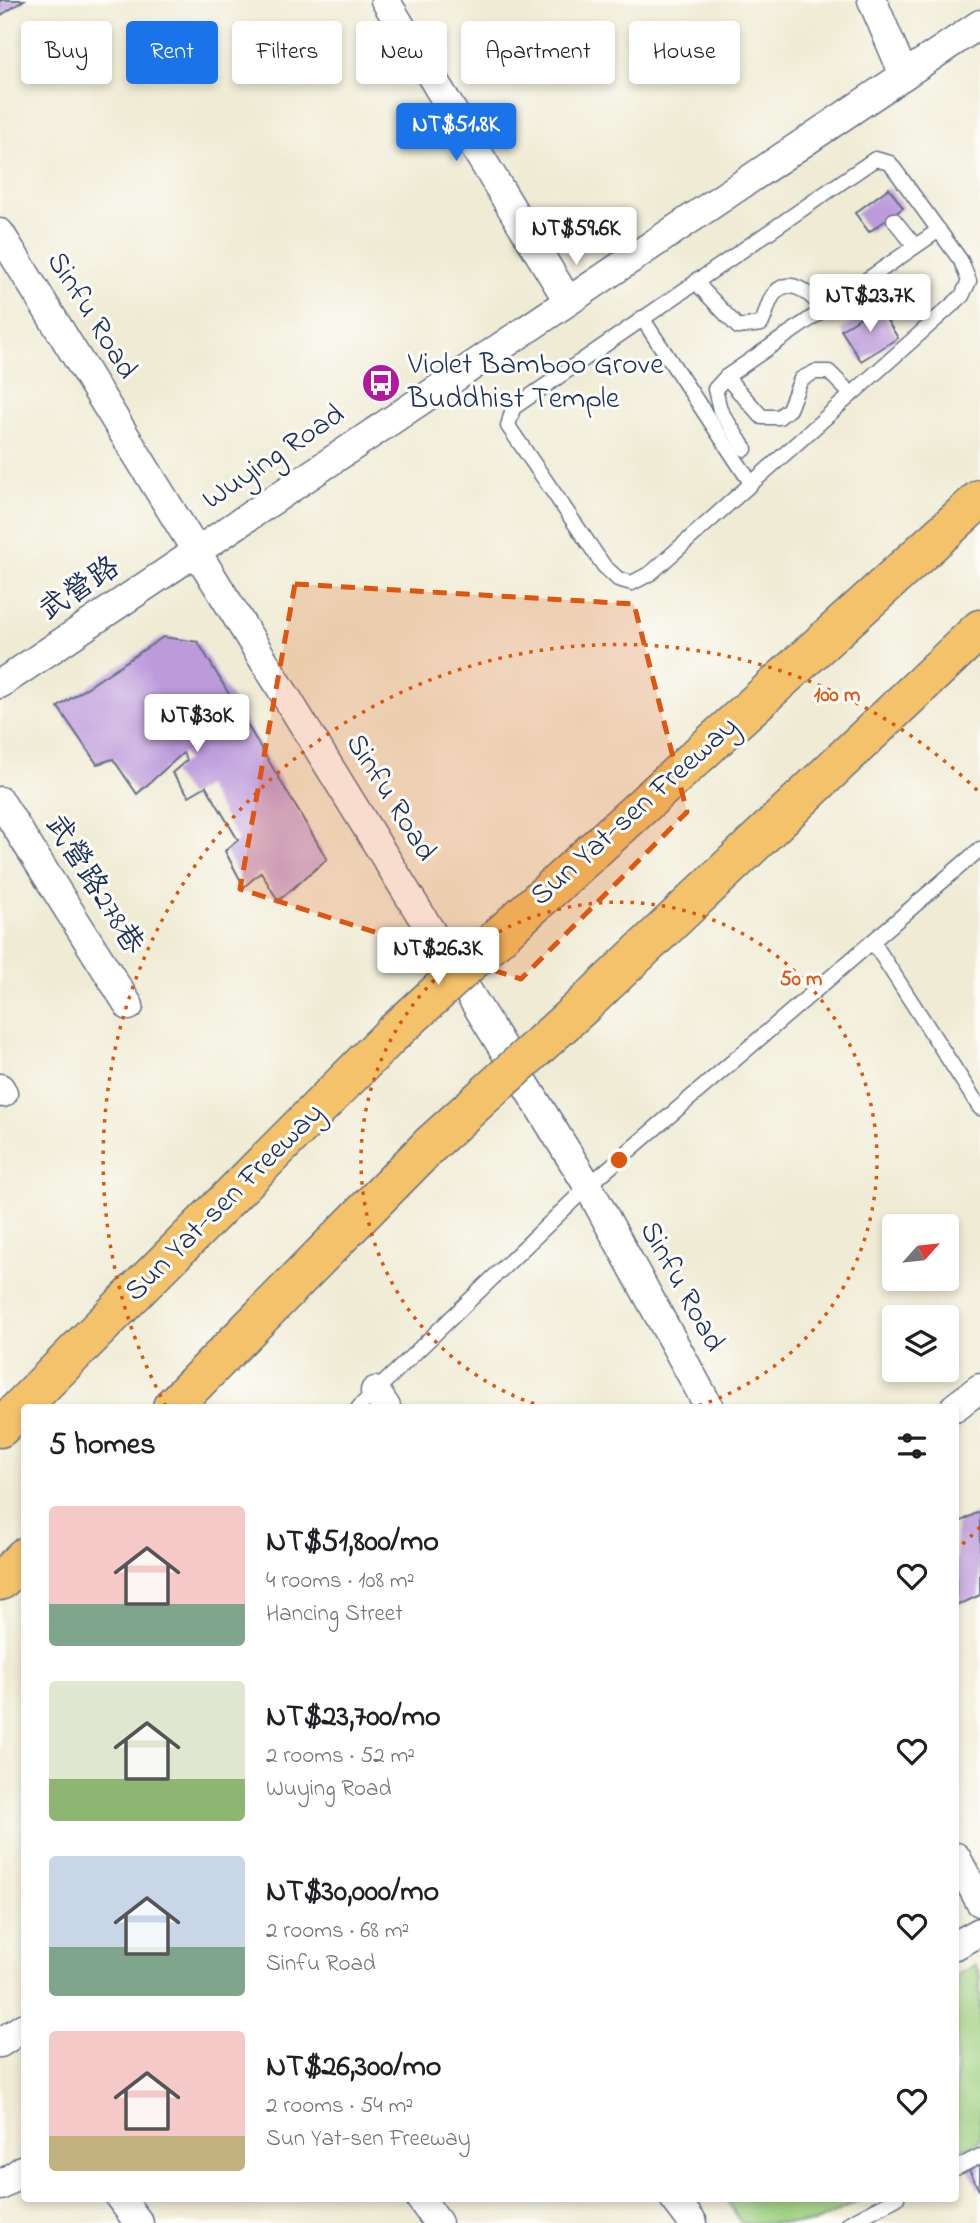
<!DOCTYPE html>
<meta charset="utf-8">
<style>
:root{--surface:#fff;--page:#f6f6f6;--text:#202124;--muted:#757577;--accent:#1a73e8}
body{margin:0;font-family:"Indie Flower","LXGW WenKai TC",sans-serif;background:var(--page);color:var(--text);height:100vh;display:flex;flex-direction:column;font-size:26px;white-space:nowrap}
*{box-sizing:border-box;margin:0}
p{font-size:23px;color:var(--muted)}
.icon{flex:none;width:38px;height:38px;fill:none;stroke:currentColor;stroke-width:2;stroke-linecap:round;stroke-linejoin:round}
.map{position:relative;flex:1;overflow:hidden}
.panel{position:absolute;left:21px;top:1404px;width:938px;height:798px;display:flex;flex-direction:column;background:var(--surface);border-radius:7px;box-shadow:0 4px 10px #0003}
.panel>*{flex:none}
.banner{position:absolute;left:21px;top:21px;width:938px;height:63px;display:flex;gap:14px}
.needle{width:46px;rotate:63deg}
.tools{position:absolute;left:882px;top:1214px;display:grid;gap:14px}
.tools a{display:grid;place-items:center;width:77px;height:77px;border-radius:7px;background:var(--surface);box-shadow:0 4px 10px #0003;font-size:35px}
.price{position:absolute;translate:-50% -60px;padding:0 16px;border-radius:7px;background:#fff;color:#222;font-size:23px;line-height:46px;filter:drop-shadow(0 2px 4px #0008)}
.price::after{content:'';position:absolute;left:50%;top:42px;width:21px;height:16px;margin-left:-10px;background:inherit;clip-path:polygon(0 0,100% 0,50% 100%)}
.price.active{background:var(--accent);color:#fff}
ul{padding:0;list-style:none}
li{display:flex;align-items:center;gap:21px;height:175px;padding:0 28px}
li span{display:grid;place-items:center;flex:none;width:196px;height:140px;border-radius:7px;color:#555}
li>.icon{margin-inline-start:auto}
span .icon{width:84px;height:84px;fill:#fffc;stroke-width:1}
li b{font-size:30px}
h2{display:flex;justify-content:space-between;align-items:center;height:84px;padding:0 28px;font-size:30px}
.chip{padding:0 24px;border-radius:7px;background:var(--surface);box-shadow:0 4px 10px #0003;font-size:24px;line-height:63px}
.chip.active{background:var(--accent);color:#fff}
.map>svg:first-child{display:block}
.green{fill:#9ccf7e;stroke:#5c7f6e;stroke-width:2}
.building{fill:#bd9bdb}
.lines{fill:none;stroke-linecap:round;stroke-linejoin:round}
.service-casing{stroke:#657187;stroke-width:17}
.minor-casing{stroke:#657187;stroke-width:31}
.motorway-casing{stroke:#657187;stroke-width:41}
.service{stroke:#fff;stroke-width:14}
.minor{stroke:#fff;stroke-width:28}
.motorway{stroke:#f4c26a;stroke-width:38}
.motorway-bridge-casing{stroke:#657187;stroke-width:41;stroke-linecap:butt}
.motorway-bridge{stroke:#f4c26a;stroke-width:38}
.marked{fill:#de5710;fill-opacity:0.2;stroke:#de5710;stroke-width:5;stroke-dasharray:14 9;stroke-linejoin:round}
.ring{fill:none;stroke:#de5710;stroke-width:3.5;stroke-dasharray:3.5 7}
.labels{text-anchor:middle;dominant-baseline:central;stroke-width:6;stroke-linejoin:round;paint-order:stroke}
.street-label{font-size:30px;fill:#1b2f5e;stroke:#fdfcf7}
.poi-label{font-size:30px;fill:#1b2f5e;stroke:#fdfcf7;text-anchor:start}
.centre{fill:#de5710;stroke:#fdfcf7;stroke-width:3.5}
.ring-label{font-size:21px;text-anchor:middle;font-weight:bold;fill:#de5710;stroke:#fdfcf7;stroke-width:6;stroke-linejoin:round;paint-order:stroke}
</style>
<div class="map">
<svg width="980" height="2223" viewBox="0 0 980 2223">
<rect width="100%" height="100%" fill="#fdfcf7"/>
<filter id="ink" filterUnits="userSpaceOnUse"><feTurbulence type="fractalNoise" baseFrequency=".0143" numOctaves="2"/><feDisplacementMap in="SourceGraphic" scale="14" xChannelSelector="R" yChannelSelector="G"/><feConvolveMatrix kernelMatrix="1 2 1 2 8 2 1 2 1" color-interpolation-filters="sRGB"/></filter>
<filter id="wash" filterUnits="userSpaceOnUse"><feTurbulence type="fractalNoise" baseFrequency=".00686" numOctaves="4" result="noise"/><feDisplacementMap in="SourceGraphic" scale="28" xChannelSelector="R" yChannelSelector="G"/><feGaussianBlur stdDeviation="1.57" result="paint"/><feColorMatrix in="noise" values="0 0 0 0 0 0 0 0 0 0 0 0 0 0 0 0 0 1.4 0 .05"/><feComposite in="paint" operator="in"/></filter>
<g filter="url(#wash)">
<rect width="100%" height="100%" fill="#efebd4"/>
<g class="green">
<path d="M975,1965l5,11v165l-24,12v-178z"/>
<path d="M726,2198h139l-51,25h-73z"/>
</g>
<g id="blocks">
<g class="building">
<path d="M0,0h24l-24,16z"/>
<path d="M889,188l14,20 -34,24 -14,-19z"/>
<path d="M878,306l20,32 -37,23 -20,-31z"/>
<path d="M163,637l35,5 129,217 -49,42 -17,-29 -17,15 -19,-36 13,-11 -32,-54 -17,10 -17,-23 15,-13 -4,-7 -46,41 -24,-35 -16,5 -39,-57z"/>
<path d="M980,1511v84l-24,11v-82z"/>
<path d="M980,2160v32l-13,-26z"/>
</g>
</g>
</g>
<g filter="url(#ink)">
<use href="#blocks" fill-opacity="0" stroke="#657187" stroke-width="2"/>
<g class="lines">
<defs>
<g id="service">
<path d="M875,159l15,4 71,98 8,20 -7,15 -311,277 -19,10 -14,-4 -14,-13 -96,-140 5,-18z"/>
<path d="M894,220l21,26"/>
<path d="M698,279l4,10 36,38 23,-3c5,-8 6,-19 11,-27 16,-25 39,-2 52,12"/>
<path d="M642,318l109,165"/>
<path d="M726,377l36,40h17l10,-8 12,-30 14,-7h14l21,21"/>
<path d="M745,449l-25,-39 -5,-21 11,-12 213,-147"/>
<path d="M873,942l107,166"/>
<path d="M359,1407l229,-221 392,-337"/>
<path d="M956,2168l24,-12"/>
<path d="M849,2223l48,-25"/>
</g>
<g id="minor">
<path d="M385,0l183,301"/>
<path d="M872,0l32,75"/>
<path d="M0,233l588,953 121,221"/>
<path d="M0,684l980,-660"/>
<path d="M0,801l129,205"/>
<path d="M0,1088l3,5"/>
<path d="M375,1391l11,16"/>
<path d="M955,1407l25,-19"/>
<path d="M956,1857l24,45"/>
<path d="M956,1945l24,-13"/>
<path d="M0,2043l24,-16"/>
<path d="M0,2186l24,-17"/>
<path d="M120,2198l19,25"/>
<path d="M420,2198l18,25"/>
<path d="M674,2198l19,25"/>
</g>
<g id="motorway">
<path d="M518,919l462,-420"/>
<path d="M586,1003l394,-374"/>
<path d="M172,1407l259,-263"/>
<path d="M0,1428l391,-393"/>
<path d="M0,1581l24,-24"/>
</g>
</defs>
<use href="#service" class="service-casing"/>
<use href="#minor" class="minor-casing"/>
<use href="#motorway" class="motorway-casing"/>
<use href="#service" class="service"/>
<use href="#minor" class="minor"/>
<use href="#motorway" class="motorway"/>
<defs>
<g id="motorway-bridge">
<path d="M391,1035l127,-116"/>
<path d="M431,1144l155,-141"/>
</g>
</defs>
<use href="#motorway-bridge" class="motorway-bridge-casing"/>
<use href="#motorway-bridge" class="motorway-bridge"/>
</g>
</g>
<path class="marked" d="M295,584l339,20 53,208 -166,167 -281,-90z"/>
<g class="ring">
<path d="M544 1407A258 258 0 1 1 694 1407"/>
<path d="M980 1527A515 515 0 0 1 957 1549M166 1406A515 515 0 0 1 980 793"/>
</g>
<defs>
<symbol id="bus-disc" viewBox="-11 -11 22 22"><circle r="9.5" fill="#b5179e" stroke="#fdfcf7"/><path d="M-5-6H5V4H4V6H2V4H-2V6H-4V4H-5ZM-3.5-4V0h7V-4ZM-3.5 1.2v1.5H-2V1.2ZM2 1.2v1.5H3.5V1.2Z" fill="#fff"/></symbol>
</defs>
<g fill-rule="evenodd">
<use href="#bus-disc" x="359" y="361" width="44" height="44"/>
</g>
<g class="labels">
<g class="street-label">
<text transform="translate(91 316) rotate(58)">Sinfu Road</text>
<text transform="translate(274 458) rotate(-34)">Wuying Road</text>
<text transform="translate(80 590) rotate(-34)">武營路</text>
<text transform="translate(390 798) rotate(58)">Sinfu Road</text>
<text transform="translate(635 812) rotate(-42)">Sun Yat-sen Freeway</text>
<text transform="translate(93 885) rotate(58)">武營路278巷</text>
<text transform="translate(225 1203) rotate(-45)">Sun Yat-sen Freeway</text>
<text transform="translate(681 1287) rotate(61)">Sinfu Road</text>
</g>
<g class="poi-label">
<text x="408" y="366">Violet Bamboo Grove<tspan x="408" dy="34">Buddhist Temple</tspan></text>
</g>
</g>
<circle cx="619" cy="1160" r="10" class="centre"/>
<g class="ring-label">
<text x="837" y="701">100 m</text>
<text x="801" y="985">50 m</text>
</g>
</svg>
<div class="tools">
<a><svg class="needle" viewBox="-14 -14 28 28"><path d="M0-13l5 13h-10z" fill="#e53935"/><path d="M0 13l5-13h-10z" fill="#757577"/></svg></a>
<a><svg class="icon" aria-label="layers" viewBox="0 0 24 24"><path d="M12 4l9 5-9 5-9-5zM3 14l9 5 9-5"/></svg></a>
</div>
<b class="price active" style="left:456px;top:163px">NT$51.8K</b>
<b class="price" style="left:576px;top:267px">NT$59.6K</b>
<b class="price" style="left:870px;top:334px">NT$23.7K</b>
<b class="price" style="left:197px;top:754px">NT$30K</b>
<b class="price" style="left:438px;top:987px">NT$26.3K</b>
<div class="banner">
<a class="chip">Buy</a>
<a class="chip active">Rent</a>
<a class="chip">Filters</a>
<a class="chip">New</a>
<a class="chip">Apartment</a>
<a class="chip">House</a>
</div>
<section class="panel">
<h2>5 homes<svg class="icon" aria-label="filters" viewBox="0 0 24 24"><path d="M4 7h16M4 17h16"/><circle cx="9" cy="7" r="2"/><circle cx="15" cy="17" r="2"/></svg></h2>
<ul>
<li><span style="background:linear-gradient(#f6c9c9 70%,#7fa58c 0)"><svg class="icon" aria-label="home" viewBox="0 0 24 24"><path d="M3 11l9-7 9 7M6 9v11h12V9"/></svg></span><div><b>NT$51,800/mo</b><p>4 rooms · 108 m²</p><p>Hancing Street</p></div><svg class="icon" aria-label="heart" viewBox="0 0 24 24"><path d="M12 20l-8-8c-3-5 5-10 8-4 3-6 11-1 8 4z"/></svg></li>
<li><span style="background:linear-gradient(#dfe7d0 70%,#8fb573 0)"><svg class="icon" aria-label="home" viewBox="0 0 24 24"><path d="M3 11l9-7 9 7M6 9v11h12V9"/></svg></span><div><b>NT$23,700/mo</b><p>2 rooms · 52 m²</p><p>Wuying Road</p></div><svg class="icon" aria-label="heart" viewBox="0 0 24 24"><path d="M12 20l-8-8c-3-5 5-10 8-4 3-6 11-1 8 4z"/></svg></li>
<li><span style="background:linear-gradient(#c9d6e8 65%,#7fa58c 0)"><svg class="icon" aria-label="home" viewBox="0 0 24 24"><path d="M3 11l9-7 9 7M6 9v11h12V9"/></svg></span><div><b>NT$30,000/mo</b><p>2 rooms · 68 m²</p><p>Sinfu Road</p></div><svg class="icon" aria-label="heart" viewBox="0 0 24 24"><path d="M12 20l-8-8c-3-5 5-10 8-4 3-6 11-1 8 4z"/></svg></li>
<li><span style="background:linear-gradient(#f6c9c9 75%,#c2b280 0)"><svg class="icon" aria-label="home" viewBox="0 0 24 24"><path d="M3 11l9-7 9 7M6 9v11h12V9"/></svg></span><div><b>NT$26,300/mo</b><p>2 rooms · 54 m²</p><p>Sun Yat-sen Freeway</p></div><svg class="icon" aria-label="heart" viewBox="0 0 24 24"><path d="M12 20l-8-8c-3-5 5-10 8-4 3-6 11-1 8 4z"/></svg></li>
</ul>
</section>
</div>
